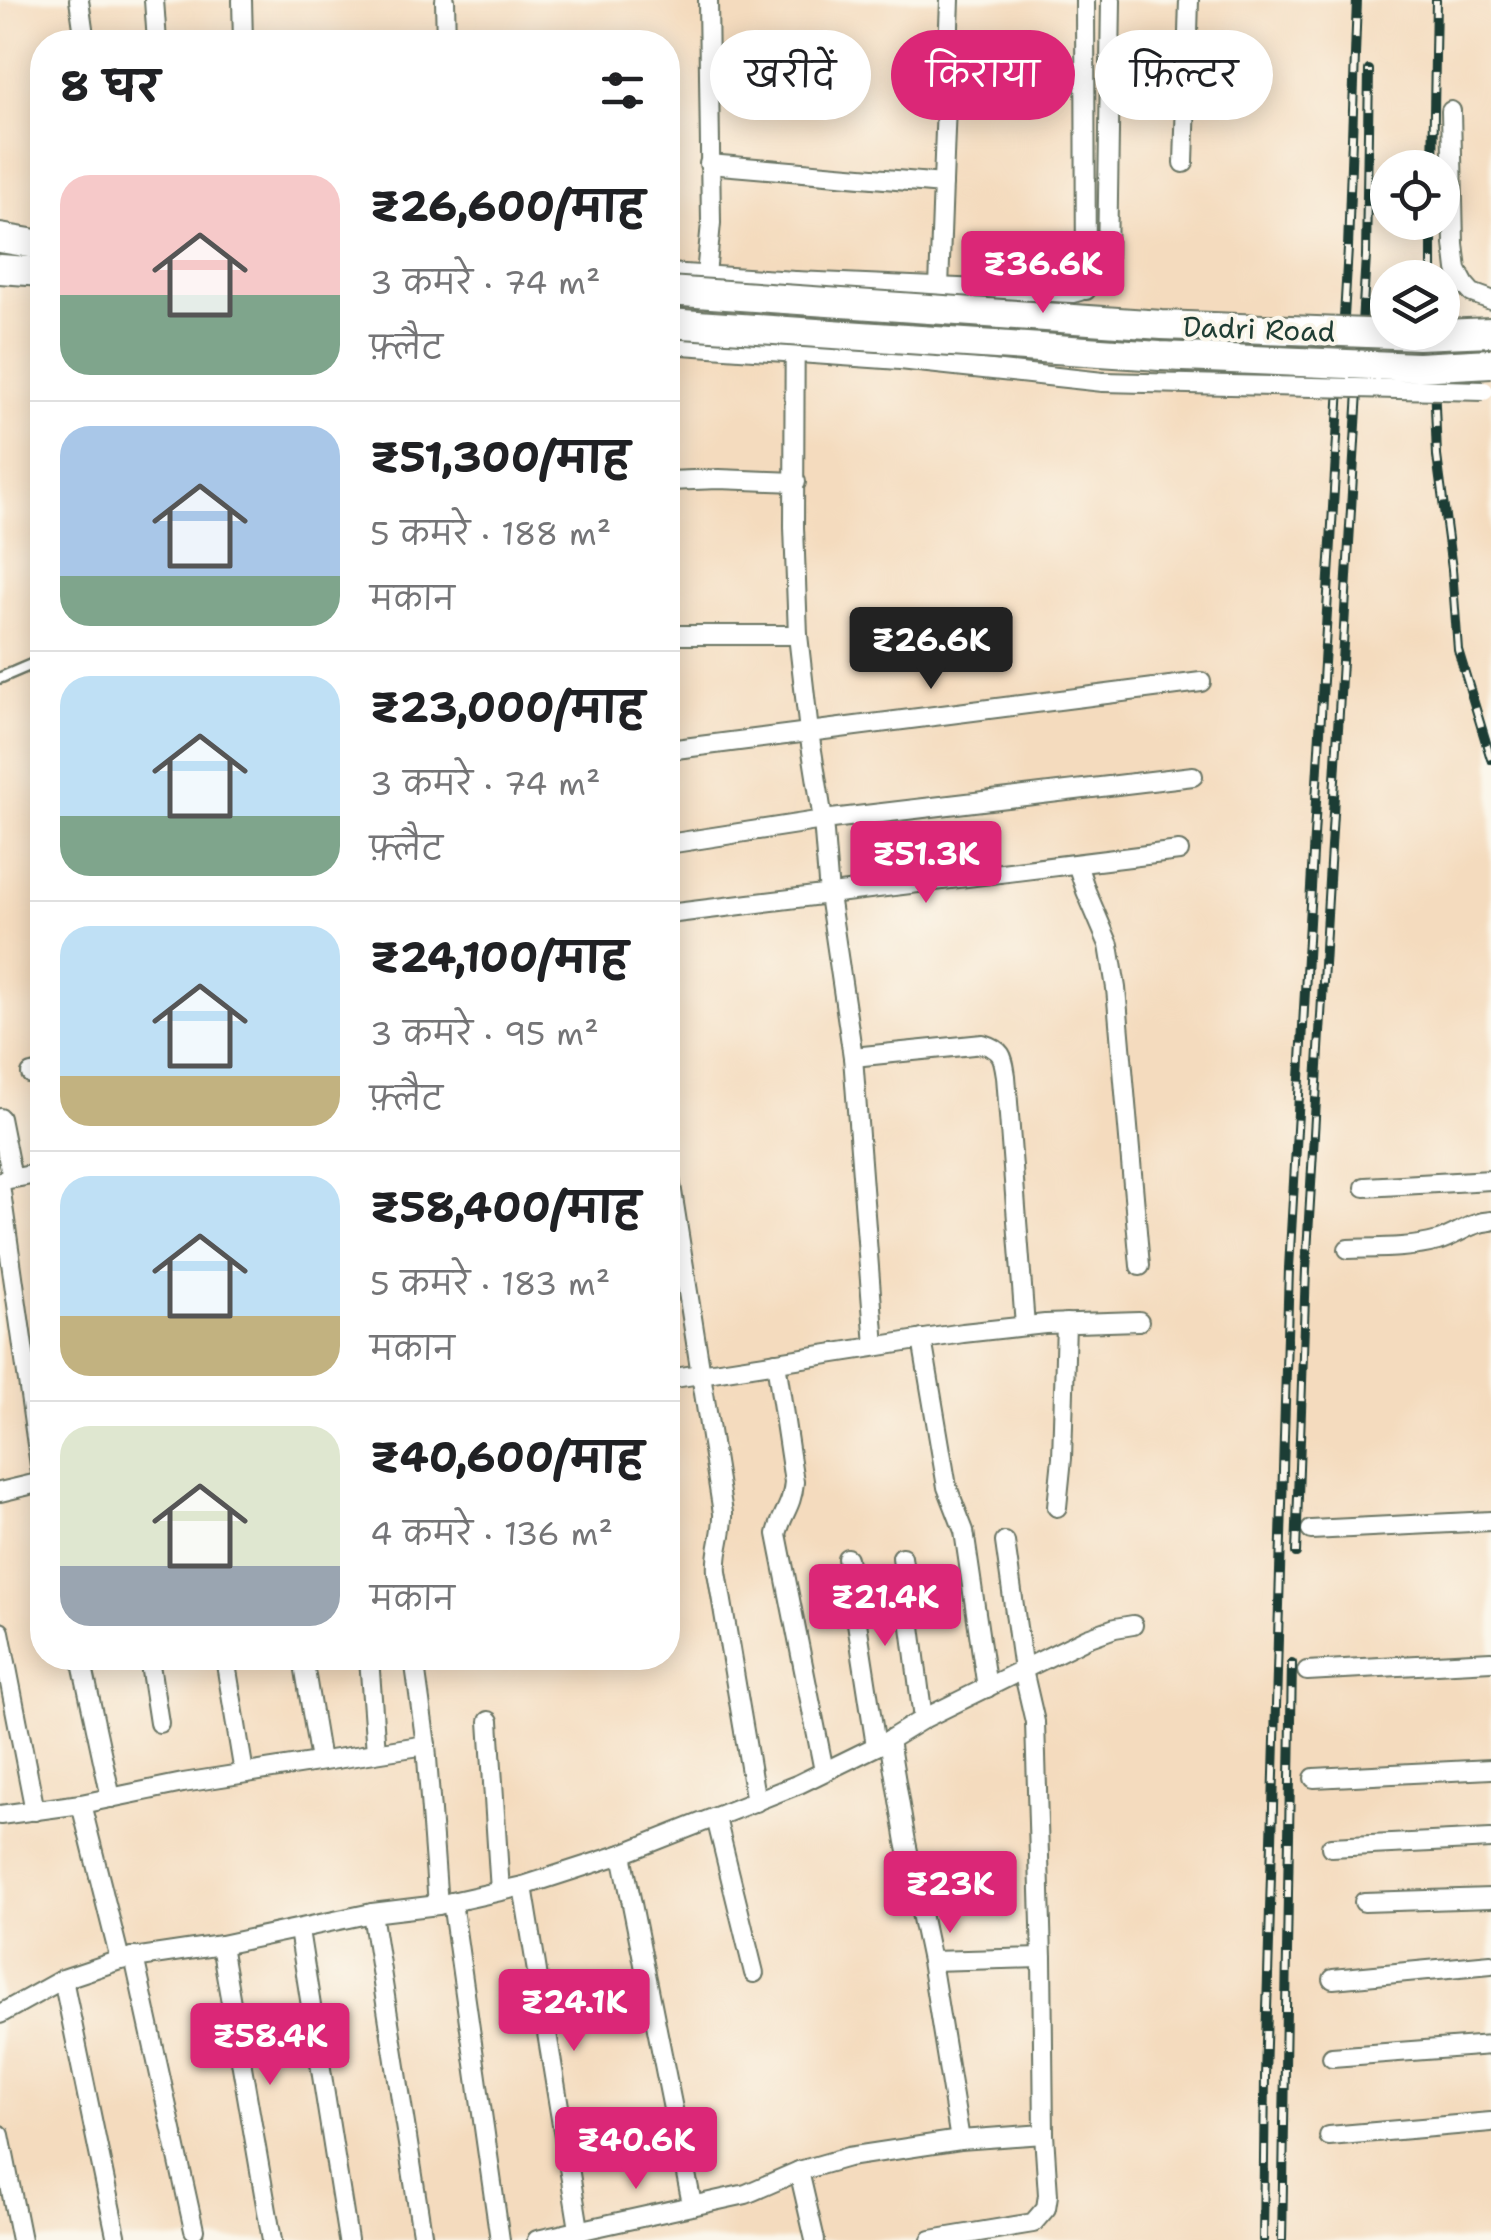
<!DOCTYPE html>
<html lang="hi">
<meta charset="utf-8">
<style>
:root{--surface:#fff;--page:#f2f2f2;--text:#202124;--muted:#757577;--line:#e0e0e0;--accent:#db2777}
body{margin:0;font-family:"Shantell Sans","Playpen Sans Deva",sans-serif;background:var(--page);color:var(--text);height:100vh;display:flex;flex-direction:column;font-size:38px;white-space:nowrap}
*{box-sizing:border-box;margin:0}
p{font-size:32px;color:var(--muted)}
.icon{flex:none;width:55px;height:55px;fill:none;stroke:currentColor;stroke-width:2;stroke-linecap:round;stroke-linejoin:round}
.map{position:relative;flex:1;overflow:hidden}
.panel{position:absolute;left:30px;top:30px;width:650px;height:1640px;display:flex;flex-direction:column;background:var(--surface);border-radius:40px;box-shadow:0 5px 25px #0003}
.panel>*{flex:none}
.banner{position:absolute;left:710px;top:30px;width:630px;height:90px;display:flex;gap:20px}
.tools{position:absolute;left:1370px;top:150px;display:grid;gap:20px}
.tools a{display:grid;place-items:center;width:90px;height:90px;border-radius:50%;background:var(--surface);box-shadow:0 5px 25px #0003;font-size:50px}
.price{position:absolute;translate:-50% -85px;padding:0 22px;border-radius:10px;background:var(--accent);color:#fff;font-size:32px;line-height:65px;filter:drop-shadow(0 2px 5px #0008)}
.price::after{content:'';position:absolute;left:50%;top:60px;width:30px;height:22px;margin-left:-15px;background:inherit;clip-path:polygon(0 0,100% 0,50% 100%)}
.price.active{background:#222;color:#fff}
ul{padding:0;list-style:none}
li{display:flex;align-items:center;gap:30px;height:250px;padding:0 30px}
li+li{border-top:2px solid var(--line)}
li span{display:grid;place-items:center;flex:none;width:280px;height:200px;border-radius:30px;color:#555}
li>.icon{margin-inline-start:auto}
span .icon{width:120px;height:120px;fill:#fffc;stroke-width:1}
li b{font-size:42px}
h2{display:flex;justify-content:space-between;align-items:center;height:120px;padding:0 30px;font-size:42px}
.chip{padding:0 35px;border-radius:45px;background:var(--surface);box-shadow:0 5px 25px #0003;font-size:35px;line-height:90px}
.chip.active{background:var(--accent);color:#fff}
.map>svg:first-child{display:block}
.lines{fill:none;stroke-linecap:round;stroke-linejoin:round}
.lane-casing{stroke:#6a7464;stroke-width:14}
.street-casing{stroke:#6a7464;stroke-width:22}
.secondary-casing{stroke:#6a7464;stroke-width:32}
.lane{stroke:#fff;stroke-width:9}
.street{stroke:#fff;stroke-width:18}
.secondary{stroke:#fff;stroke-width:28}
.rail-casing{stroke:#1f3d34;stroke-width:10}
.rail{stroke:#fbf7ec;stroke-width:6;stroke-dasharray:19;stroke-linecap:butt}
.street-bridge-casing{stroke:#6a7464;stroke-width:22;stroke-linecap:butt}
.secondary-bridge-casing{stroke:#6a7464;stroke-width:32;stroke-linecap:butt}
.street-bridge{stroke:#fff;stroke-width:18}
.secondary-bridge{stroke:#fff;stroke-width:28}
.labels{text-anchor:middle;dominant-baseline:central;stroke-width:8;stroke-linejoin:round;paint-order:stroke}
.street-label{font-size:28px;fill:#1f3d34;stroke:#fbf7ec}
</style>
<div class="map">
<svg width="1491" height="2240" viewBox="0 0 1491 2240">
<rect width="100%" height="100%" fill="#fbf7ec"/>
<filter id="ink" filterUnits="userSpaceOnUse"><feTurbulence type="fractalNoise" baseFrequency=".01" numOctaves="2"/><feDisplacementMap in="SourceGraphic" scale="20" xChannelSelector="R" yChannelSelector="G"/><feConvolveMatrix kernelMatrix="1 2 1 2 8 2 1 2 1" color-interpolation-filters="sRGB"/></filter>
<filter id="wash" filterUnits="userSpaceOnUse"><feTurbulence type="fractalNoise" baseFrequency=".0048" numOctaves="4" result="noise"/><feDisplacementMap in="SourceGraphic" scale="40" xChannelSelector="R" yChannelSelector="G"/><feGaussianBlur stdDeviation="2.25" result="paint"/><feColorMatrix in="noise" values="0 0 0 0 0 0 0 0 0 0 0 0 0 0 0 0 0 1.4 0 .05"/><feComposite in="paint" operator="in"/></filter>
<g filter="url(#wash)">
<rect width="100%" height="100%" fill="#f4dbbe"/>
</g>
<g filter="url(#ink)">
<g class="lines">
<defs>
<path id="lane" d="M0,678l42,-18"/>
<g id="street">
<path d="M79,0l6,42"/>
<path d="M154,0l3,42"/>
<path d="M242,0l1,42"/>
<path d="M445,0l1,42"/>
<path d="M1085,0l1,290"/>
<path d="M1451,111l3,133 3,26 8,15 7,8 19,7"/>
<path d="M1184,163l5,-163"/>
<path d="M709,164l234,20"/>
<path d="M668,273l127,8 278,12c18,-4 27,-14 34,-31l4,-262"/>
<path d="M706,275l5,-52 -3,-223"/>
<path d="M795,281l-1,246 4,108 11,97 14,88 6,75 24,162 22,289"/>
<path d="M939,287l11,-287"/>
<path d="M668,344l232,16 203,22"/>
<path d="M668,481l51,-2 77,3"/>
<path d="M668,635h130"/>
<path d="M668,750l533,-68"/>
<path d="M668,844l155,-24 370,-44"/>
<path d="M1077,864l9,27 23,54 7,43 24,278"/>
<path d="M668,914l511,-63"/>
<path d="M853,1057l130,-13c20,6 20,13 23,32l19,250"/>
<path d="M31,1074l11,-2"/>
<path d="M0,1118l12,60"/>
<path d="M668,1166l55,347c1,21 -8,38 -6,59l39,230"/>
<path d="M4,1180l38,-7"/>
<path d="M0,1185l42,295"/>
<path d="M1365,1187l126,-7"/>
<path d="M1348,1249c30,-1 61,0 90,-8 19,-6 33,-19 53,-20"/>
<path d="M922,1339l25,148 17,44 23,157"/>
<path d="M776,1362l18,120c-2,25 -12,31 -17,52l47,237"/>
<path d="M668,1379l295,-46 82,-9 94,-3"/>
<path d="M0,1492l42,-10"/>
<path d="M1057,1507l5,-49 4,-135"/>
<path d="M1311,1530l180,-9"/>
<path d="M902,1557l21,162"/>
<path d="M847,1558l29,188"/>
<path d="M0,1632l35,179"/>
<path d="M81,1658l30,140"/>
<path d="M149,1658l10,65"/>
<path d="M225,1658l19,115"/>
<path d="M303,1658l17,103"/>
<path d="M369,1658l7,94"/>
<path d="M414,1658l12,87 12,160"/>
<path d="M414,1663l24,-5"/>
<path d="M1307,1671l184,-10"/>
<path d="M489,1721l11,170"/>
<path d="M889,1740l17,102 25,119 29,179"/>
<path d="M1314,1778l177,-9"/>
<path d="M81,1804l102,-21 243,-38"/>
<path d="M0,1815l81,-11 39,156"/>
<path d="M716,1818l38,155"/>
<path d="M1331,1847l160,-8"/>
<path d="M622,1854l70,350"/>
<path d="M523,1886l56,343"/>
<path d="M452,1902l48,338"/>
<path d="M1364,1902l127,-4"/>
<path d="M372,1913l51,327"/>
<path d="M299,1930l49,310"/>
<path d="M221,1945l51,295"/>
<path d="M134,1957l60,273"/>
<path d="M931,1961l111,-3"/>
<path d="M63,1979l54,261"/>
<path d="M1333,1979l158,-15"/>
<path d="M0,2014l63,-35 57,-19 101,-15 151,-32 66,-8 85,-19 99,-32 177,-70 90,-44 34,-21 164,-81 28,-10 18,-3"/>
<path d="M1332,2057l159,-12"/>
<path d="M0,2135l21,105"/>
<path d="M1329,2136l162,-14"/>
<path d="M799,2171l16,69"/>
<path d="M537,2240l209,-46 53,-23 49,-14 112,-17 84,-6"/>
<path d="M931,2240l102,-17 13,-15 2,-13 -4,-61 -2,-176 -7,-236 -12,-52 -18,-128"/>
</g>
<g id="secondary">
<path d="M0,238l42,7"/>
<path d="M0,269l42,3"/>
</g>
</defs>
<use href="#lane" class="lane-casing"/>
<use href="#street" class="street-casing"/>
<use href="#secondary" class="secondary-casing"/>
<use href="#lane" class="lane"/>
<use href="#street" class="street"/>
<use href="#secondary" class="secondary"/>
<defs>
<g id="rail">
<path d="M1433,168l3,-168"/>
<path d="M1432,278v-56"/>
<path d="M1432,332l5,124 15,113 6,81 33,109"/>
<path d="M1296,1553l10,-284 60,-1013 3,-186"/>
<path d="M1263,2240l2,-163 24,-809 59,-1020 9,-248"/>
<path d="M1282,2240l10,-577"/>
</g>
</defs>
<use href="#rail" class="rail-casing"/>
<use href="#rail" class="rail"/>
<defs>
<path id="street-bridge" d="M1103,382l381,9"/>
<g id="secondary-bridge">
<path d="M668,291l494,34 256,10 73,-3"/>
<path d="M668,323l492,33 258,11 73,-4"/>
</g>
</defs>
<use href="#street-bridge" class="street-bridge-casing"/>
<use href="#secondary-bridge" class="secondary-bridge-casing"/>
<use href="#street-bridge" class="street-bridge"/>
<use href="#secondary-bridge" class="secondary-bridge"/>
</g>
</g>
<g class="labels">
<g class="street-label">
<text transform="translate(1259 329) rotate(2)">Dadri Road</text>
</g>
</g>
</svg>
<div class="tools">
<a><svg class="icon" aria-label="locate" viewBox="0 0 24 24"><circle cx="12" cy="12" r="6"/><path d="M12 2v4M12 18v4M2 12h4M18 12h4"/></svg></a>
<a><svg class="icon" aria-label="layers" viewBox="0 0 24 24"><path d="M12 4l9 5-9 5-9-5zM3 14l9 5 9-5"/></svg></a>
</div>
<b class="price" style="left:1043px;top:316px">₹36.6K</b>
<b class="price active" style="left:931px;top:692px">₹26.6K</b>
<b class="price" style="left:926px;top:906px">₹51.3K</b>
<b class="price" style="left:885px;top:1649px">₹21.4K</b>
<b class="price" style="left:950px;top:1936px">₹23K</b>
<b class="price" style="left:574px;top:2054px">₹24.1K</b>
<b class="price" style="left:270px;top:2088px">₹58.4K</b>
<b class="price" style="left:636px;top:2192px">₹40.6K</b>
<div class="banner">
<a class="chip">खरीदें</a>
<a class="chip active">किराया</a>
<a class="chip">फ़िल्टर</a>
</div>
<section class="panel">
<h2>8 घर<svg class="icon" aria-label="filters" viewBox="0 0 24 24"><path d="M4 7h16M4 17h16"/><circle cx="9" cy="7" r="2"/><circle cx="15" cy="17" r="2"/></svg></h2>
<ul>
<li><span style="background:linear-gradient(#f6c9c9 60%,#7fa58c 0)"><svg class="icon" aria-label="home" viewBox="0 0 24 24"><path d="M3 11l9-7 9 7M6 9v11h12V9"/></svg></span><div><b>₹26,600/माह</b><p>3 कमरे · 74 m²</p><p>फ़्लैट</p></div></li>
<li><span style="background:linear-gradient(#a9c7e8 75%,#7fa58c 0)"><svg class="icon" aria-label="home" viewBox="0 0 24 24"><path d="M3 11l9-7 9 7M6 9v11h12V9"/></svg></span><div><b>₹51,300/माह</b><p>5 कमरे · 188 m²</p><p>मकान</p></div></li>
<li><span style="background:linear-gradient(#bfe0f5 70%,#7fa58c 0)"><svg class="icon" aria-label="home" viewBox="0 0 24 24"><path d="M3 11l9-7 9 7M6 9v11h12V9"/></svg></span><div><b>₹23,000/माह</b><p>3 कमरे · 74 m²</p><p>फ़्लैट</p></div></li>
<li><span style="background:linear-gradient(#bfe0f5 75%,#c2b280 0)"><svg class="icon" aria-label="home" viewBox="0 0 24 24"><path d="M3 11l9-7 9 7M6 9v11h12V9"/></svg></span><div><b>₹24,100/माह</b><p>3 कमरे · 95 m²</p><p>फ़्लैट</p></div></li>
<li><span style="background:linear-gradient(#bfe0f5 70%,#c2b280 0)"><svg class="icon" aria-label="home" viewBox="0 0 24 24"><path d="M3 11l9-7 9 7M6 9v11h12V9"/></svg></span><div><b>₹58,400/माह</b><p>5 कमरे · 183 m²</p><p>मकान</p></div></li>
<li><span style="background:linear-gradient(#dfe7d0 70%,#9aa5b1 0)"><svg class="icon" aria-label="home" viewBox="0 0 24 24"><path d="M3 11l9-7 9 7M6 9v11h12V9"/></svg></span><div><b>₹40,600/माह</b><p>4 कमरे · 136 m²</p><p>मकान</p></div></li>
</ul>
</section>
</div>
